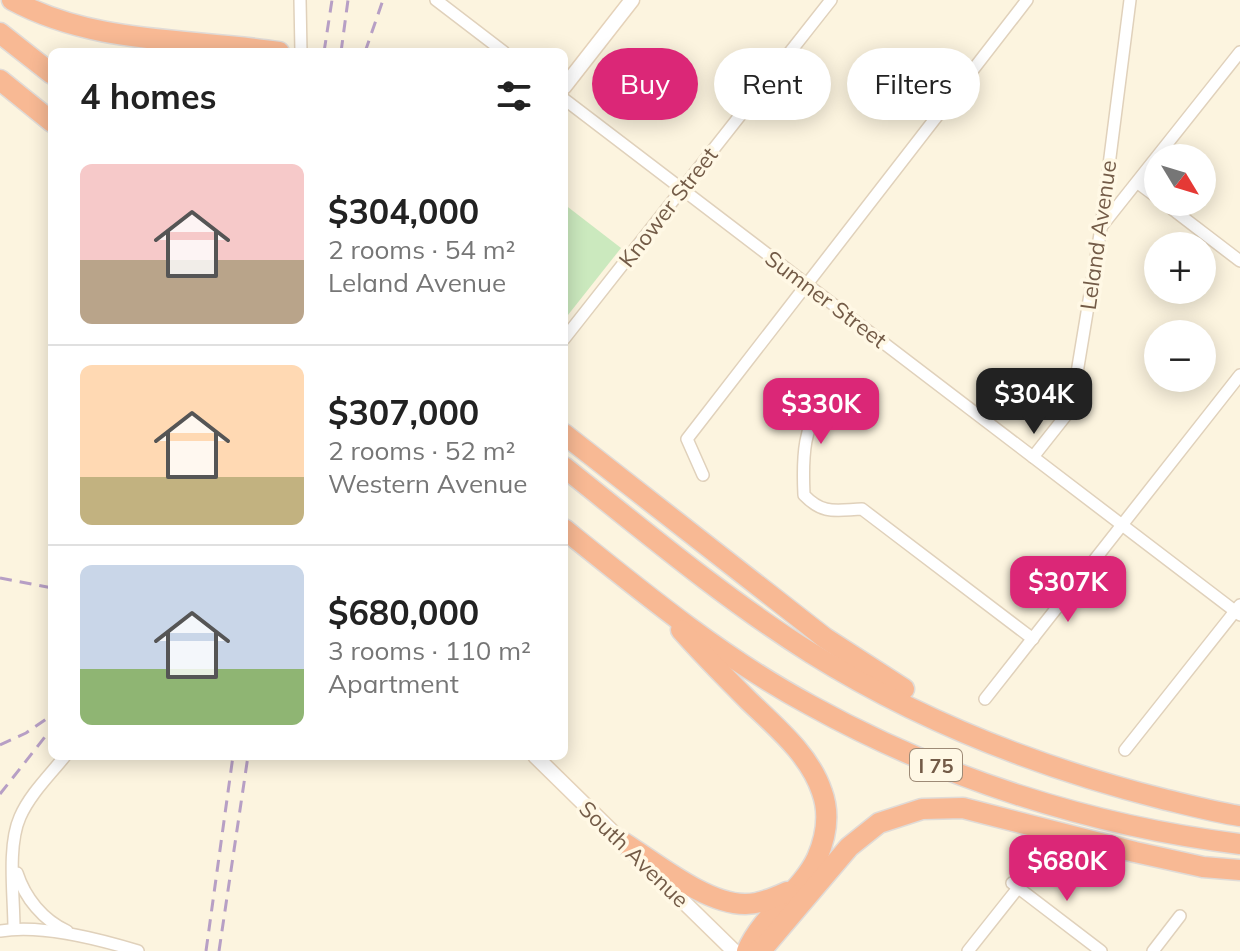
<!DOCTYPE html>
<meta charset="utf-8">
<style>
:root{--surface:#fff;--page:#f6f6f6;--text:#222;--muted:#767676;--line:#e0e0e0;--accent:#db2777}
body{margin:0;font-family:Mulish,sans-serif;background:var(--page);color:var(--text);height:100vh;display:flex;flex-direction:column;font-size:30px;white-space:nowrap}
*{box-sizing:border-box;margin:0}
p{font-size:26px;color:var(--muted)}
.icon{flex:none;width:44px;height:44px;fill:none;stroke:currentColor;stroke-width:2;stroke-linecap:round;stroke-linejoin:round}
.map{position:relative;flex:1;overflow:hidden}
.panel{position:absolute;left:48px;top:48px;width:520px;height:712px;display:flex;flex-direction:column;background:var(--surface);border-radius:12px;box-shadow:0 4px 20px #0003}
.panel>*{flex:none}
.hud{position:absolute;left:592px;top:48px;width:528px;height:72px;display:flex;gap:16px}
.needle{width:52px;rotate:128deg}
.fabs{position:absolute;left:1144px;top:144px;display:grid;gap:16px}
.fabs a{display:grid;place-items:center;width:72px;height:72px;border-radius:50%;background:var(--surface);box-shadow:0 4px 20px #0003;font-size:40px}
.price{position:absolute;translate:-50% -68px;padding:0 18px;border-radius:16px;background:var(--accent);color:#fff;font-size:26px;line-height:52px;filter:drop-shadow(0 2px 4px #0008)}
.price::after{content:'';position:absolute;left:50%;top:48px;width:24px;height:18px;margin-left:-12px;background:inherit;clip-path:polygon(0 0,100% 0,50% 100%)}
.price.current{background:#222;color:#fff}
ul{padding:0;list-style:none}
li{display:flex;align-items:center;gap:24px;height:200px;padding:0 32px}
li+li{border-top:2px solid var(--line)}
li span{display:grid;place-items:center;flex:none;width:224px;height:160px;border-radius:12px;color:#555}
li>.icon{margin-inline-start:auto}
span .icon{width:96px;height:96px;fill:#fffc;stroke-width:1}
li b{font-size:34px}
h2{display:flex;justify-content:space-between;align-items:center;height:96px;padding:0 32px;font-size:34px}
.tag{padding:0 28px;border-radius:36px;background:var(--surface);box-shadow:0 4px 20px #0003;font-size:28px;line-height:72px}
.tag.current{background:var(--accent);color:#fff}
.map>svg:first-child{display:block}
.green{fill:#cbe9be}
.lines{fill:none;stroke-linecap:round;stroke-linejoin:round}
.street-casing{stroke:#e0d1bb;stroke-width:14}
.secondary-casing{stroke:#e5d2b9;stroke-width:17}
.highway-casing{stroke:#e0dbd7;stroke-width:23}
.street{stroke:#fff;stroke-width:11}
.secondary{stroke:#fff;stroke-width:14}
.highway{stroke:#f8b994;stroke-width:20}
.rail{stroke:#b79fc5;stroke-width:3;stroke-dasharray:12 8;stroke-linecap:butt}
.labels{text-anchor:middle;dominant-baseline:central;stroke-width:7;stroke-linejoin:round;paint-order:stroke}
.shield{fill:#fff8e5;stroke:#9d8a76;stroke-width:2}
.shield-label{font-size:20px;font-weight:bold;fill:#735b47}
.street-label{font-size:22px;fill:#735b47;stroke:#fff8e5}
</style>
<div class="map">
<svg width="1240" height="951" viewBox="0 0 1240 951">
<rect width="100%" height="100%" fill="#fcf4df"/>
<path class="green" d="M564,204l57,44 -57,72z"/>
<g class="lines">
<defs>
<g id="street">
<path d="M300,0l1,52"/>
<path d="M436,0l68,52"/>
<path d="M564,99l676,516"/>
<path d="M1138,183l20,15"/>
<path d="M1163,202l77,59"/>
<path d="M1101,227l139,-175"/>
<path d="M564,339l267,-339"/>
<path d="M825,391c-21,38 -23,62 -21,104 19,20 32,15 58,14l171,130"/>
<path d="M1033,457l38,-48 30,-181 29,-228"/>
<path d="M703,475l-16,-36 340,-439"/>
<path d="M985,699l255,-324"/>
<path d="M1125,750l115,-145"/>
<path d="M17,873c8,25 26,47 50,58"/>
<path d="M1012,883l89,68"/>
<path d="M14,929c0,-33 -7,-83 6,-112 10,-23 30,-42 45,-61"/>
<path d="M0,931c40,-7 99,8 138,20"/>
<path d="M968,951l50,-63"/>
<path d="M1153,951l27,-35"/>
</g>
<g id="secondary">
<path d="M564,87l68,-87"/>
<path d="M535,756l96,94"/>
<path d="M648,867l86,84"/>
</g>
<g id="highway">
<path d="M12,0c83,45 176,38 267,52"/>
<path d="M0,33l52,41"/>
<path d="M0,80l52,42"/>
<path d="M564,434l261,204 79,51"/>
<path d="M564,467c79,63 161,132 247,186 107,67 230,115 352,146 25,6 51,13 77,17"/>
<path d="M564,529c78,63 157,128 246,176 132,73 281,121 430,139"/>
<path d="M681,630c22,25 45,48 68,71 27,26 61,54 73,91 8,22 4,45 -5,66 -16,34 -55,57 -70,93"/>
<path d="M624,843c32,20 83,62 122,61 14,0 28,-6 41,-12"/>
<path d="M757,951l8,-5 84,-99 30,-24 43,-14 41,-1 172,44 68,15 37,3"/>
</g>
</defs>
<use href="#street" class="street-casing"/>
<use href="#secondary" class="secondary-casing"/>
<use href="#highway" class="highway-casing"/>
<use href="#street" class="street"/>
<use href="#secondary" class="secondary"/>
<use href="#highway" class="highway"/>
<g class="rail">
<path d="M324,52l8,-52"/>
<path d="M341,52l7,-52"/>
<path d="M365,52l18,-52"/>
<path d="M0,578l52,10"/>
<path d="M0,745l26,-12 26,-18"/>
<path d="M0,794l52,-66"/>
<path d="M206,951l27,-195"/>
<path d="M219,951l29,-195"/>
</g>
</g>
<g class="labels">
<rect class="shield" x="910" y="749" width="52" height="32" rx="6"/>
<g class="shield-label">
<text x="936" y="765">I 75</text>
</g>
<g class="street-label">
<text transform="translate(668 207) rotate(-52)">Knower Street</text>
<text transform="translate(1098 235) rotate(-82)">Leland Avenue</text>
<text transform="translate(826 299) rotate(37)">Sumner Street</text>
<text transform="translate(634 854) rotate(44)">South Avenue</text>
</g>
</g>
</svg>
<div class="fabs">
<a><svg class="needle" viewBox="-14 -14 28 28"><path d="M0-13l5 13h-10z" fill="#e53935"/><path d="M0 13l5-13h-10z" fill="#767676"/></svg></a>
<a>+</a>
<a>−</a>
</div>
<b class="price current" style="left:1034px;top:436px">$304K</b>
<b class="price" style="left:821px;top:446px">$330K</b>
<b class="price" style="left:1068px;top:624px">$307K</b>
<b class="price" style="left:1067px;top:903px">$680K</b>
<div class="hud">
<a class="tag current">Buy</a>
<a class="tag">Rent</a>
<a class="tag">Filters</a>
</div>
<section class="panel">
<h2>4 homes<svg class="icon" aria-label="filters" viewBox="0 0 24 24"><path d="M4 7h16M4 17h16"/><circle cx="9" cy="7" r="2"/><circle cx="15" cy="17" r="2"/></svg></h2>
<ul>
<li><span style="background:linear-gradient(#f6c9c9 60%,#b9a48a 0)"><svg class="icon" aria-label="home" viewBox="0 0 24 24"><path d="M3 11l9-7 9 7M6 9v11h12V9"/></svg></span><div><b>$304,000</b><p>2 rooms · 54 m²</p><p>Leland Avenue</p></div></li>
<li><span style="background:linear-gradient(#ffd9b3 70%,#c2b280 0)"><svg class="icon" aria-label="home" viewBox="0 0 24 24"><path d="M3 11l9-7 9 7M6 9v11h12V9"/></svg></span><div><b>$307,000</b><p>2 rooms · 52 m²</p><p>Western Avenue</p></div></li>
<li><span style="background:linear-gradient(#c9d6e8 65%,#8fb573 0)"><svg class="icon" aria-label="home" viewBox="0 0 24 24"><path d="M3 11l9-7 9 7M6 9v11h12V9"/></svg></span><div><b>$680,000</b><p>3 rooms · 110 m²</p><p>Apartment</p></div></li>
</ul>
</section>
</div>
